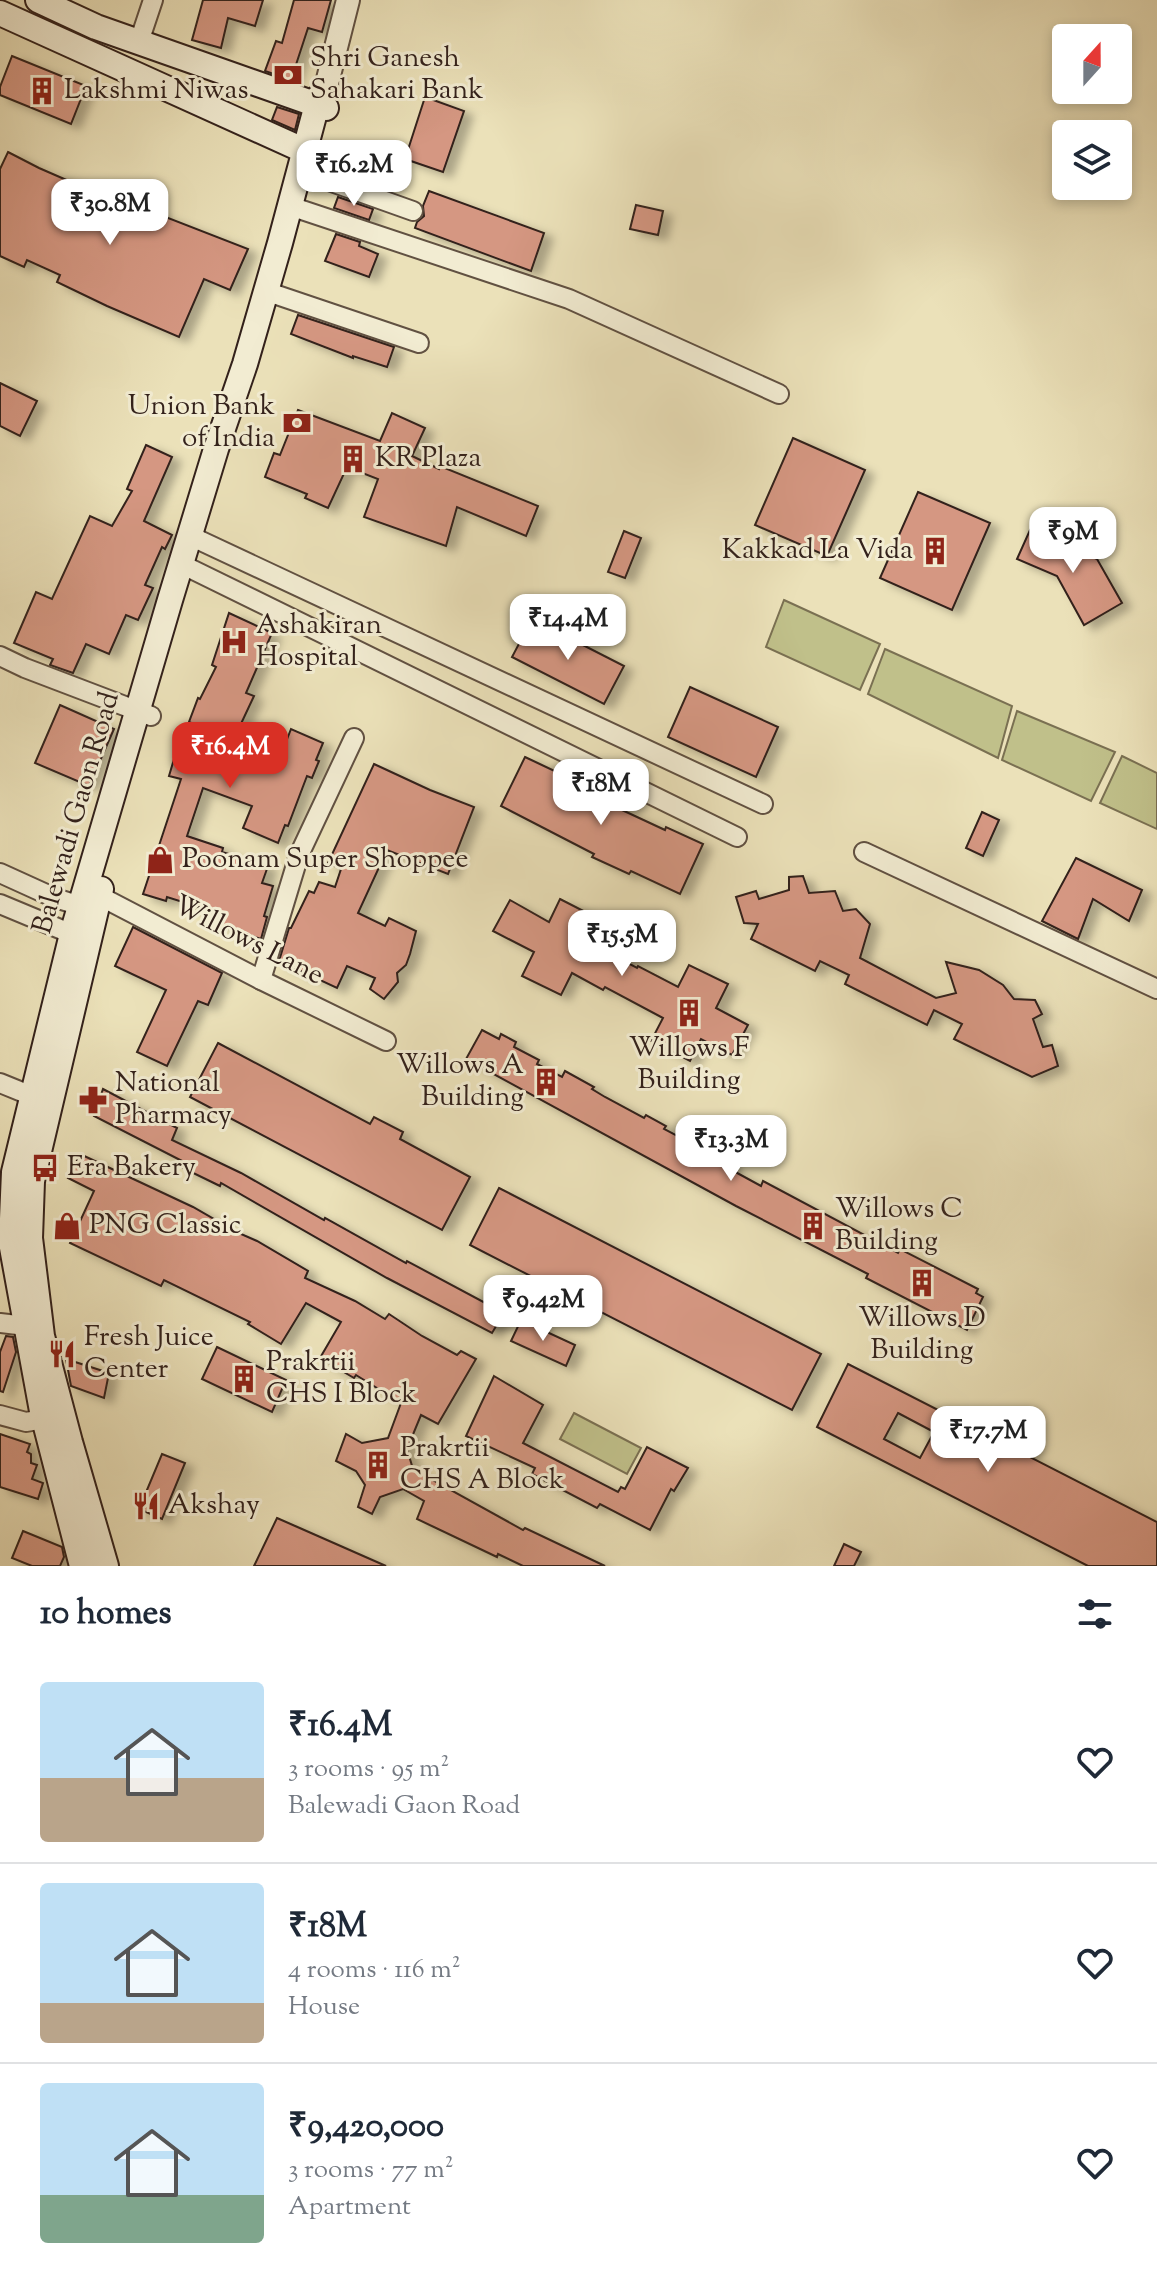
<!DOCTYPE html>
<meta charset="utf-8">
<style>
:root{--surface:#fff;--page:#f2f2f3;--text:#1f2937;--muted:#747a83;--line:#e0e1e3;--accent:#d93025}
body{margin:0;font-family:"Sorts Mill Goudy",serif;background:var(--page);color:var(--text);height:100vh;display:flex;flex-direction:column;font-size:30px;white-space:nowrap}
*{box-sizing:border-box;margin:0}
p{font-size:26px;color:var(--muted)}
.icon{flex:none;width:44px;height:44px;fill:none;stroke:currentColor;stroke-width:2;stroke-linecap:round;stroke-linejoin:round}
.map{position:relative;height:1566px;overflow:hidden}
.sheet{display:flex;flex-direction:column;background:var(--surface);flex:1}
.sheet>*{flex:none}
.needle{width:52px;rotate:21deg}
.tools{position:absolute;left:1052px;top:24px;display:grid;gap:16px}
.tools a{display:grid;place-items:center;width:80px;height:80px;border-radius:8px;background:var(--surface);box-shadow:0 4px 12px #0003;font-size:40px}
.price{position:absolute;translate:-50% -68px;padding:0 18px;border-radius:16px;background:#fff;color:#222;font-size:26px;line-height:52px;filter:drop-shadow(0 2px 4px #0008)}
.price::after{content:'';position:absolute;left:50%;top:48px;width:24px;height:18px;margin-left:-12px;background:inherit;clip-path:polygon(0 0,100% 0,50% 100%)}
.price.current{background:var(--accent);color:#fff}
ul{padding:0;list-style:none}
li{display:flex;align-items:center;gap:24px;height:200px;padding:0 40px}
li+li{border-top:2px solid var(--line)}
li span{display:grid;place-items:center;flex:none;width:224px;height:160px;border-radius:8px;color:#555}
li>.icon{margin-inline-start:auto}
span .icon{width:96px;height:96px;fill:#fffc;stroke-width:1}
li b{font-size:34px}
h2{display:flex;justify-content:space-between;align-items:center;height:96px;padding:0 40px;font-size:34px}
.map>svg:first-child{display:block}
.green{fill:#c0c08a;stroke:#7a7052;stroke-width:2}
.building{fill:#d59782;stroke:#33211b;stroke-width:2;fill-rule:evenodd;filter:url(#shadow)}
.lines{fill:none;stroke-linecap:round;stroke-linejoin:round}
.minor-casing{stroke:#615142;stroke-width:22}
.tertiary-casing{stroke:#615142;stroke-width:26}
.secondary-casing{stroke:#33211b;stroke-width:28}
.minor{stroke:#f2ecd2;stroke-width:18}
.tertiary{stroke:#f2ecd2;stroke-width:22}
.secondary{stroke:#f2ecd2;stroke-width:24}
.labels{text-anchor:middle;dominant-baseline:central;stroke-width:6;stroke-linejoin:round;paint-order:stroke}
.poi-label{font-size:28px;fill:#33211b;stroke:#f2ecd2;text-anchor:start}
.street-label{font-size:28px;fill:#33211b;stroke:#f2ecd2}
</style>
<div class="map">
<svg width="1157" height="1566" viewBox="0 0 1157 1566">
<defs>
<filter id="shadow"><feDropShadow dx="9" dy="5" stdDeviation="4" flood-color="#0004"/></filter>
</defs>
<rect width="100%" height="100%" fill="#ebe1b9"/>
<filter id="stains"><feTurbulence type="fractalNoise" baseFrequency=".0025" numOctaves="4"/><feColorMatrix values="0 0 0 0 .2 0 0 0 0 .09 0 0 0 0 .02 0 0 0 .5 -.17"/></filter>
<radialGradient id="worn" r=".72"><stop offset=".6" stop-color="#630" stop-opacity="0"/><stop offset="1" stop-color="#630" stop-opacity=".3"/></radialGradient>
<g class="green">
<path d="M784,600l96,44 -20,46 -94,-43z"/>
<path d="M885,649l127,57 -14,52 -130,-64z"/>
<path d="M1017,711l98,41 -24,49 -89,-41z"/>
<path d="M1122,756l35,17v56l-57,-26z"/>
<path d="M574,1413l67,35 -14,26 -67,-35z"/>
</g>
<g class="building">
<path d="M203,0h60l-8,26 -27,-8 -7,30 -29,-8z"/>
<path d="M294,0h37l-9,32 -14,-4 -17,52 -26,-9 11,-30 6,2z"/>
<path d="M12,56l74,30 -15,38 -71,-29v-8z"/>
<path d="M425,97l39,14 -21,61 -38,-13z"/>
<path d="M277,107l22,7 -4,16 -23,-10z"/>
<path d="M354,147l41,16 -8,21 -4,-1 -2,4 -35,-12 2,-6 -2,-1z"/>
<path d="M8,152l31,16 87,38 1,-2 12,6 1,-3 108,42 -18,41 -26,-11 -25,58 -72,-31 -50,-24 3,-7 -33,-15 -3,7 -24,-11v-87z"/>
<path d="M429,191l115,42 -13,38 -116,-43 2,-6 7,-6 -1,-10z"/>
<path d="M338,197l35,12 -4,11 -35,-12z"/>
<path d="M636,205l27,6 -5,24 -28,-6z"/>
<path d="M336,234l24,8 -1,4 19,8 -9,23 -44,-16z"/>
<path d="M298,315l96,32 -7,20 -34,-11v2l-62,-24z"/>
<path d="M0,383l37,18 -17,35 -20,-10z"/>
<path d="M298,410l82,31 12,-28 33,15 -13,28 27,13 1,-3 98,40 -12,30 -69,-29 -11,39 -82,-29 14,-38 -31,-12 -19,41 -23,-10 2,-4 -42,-17 9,-24 6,2z"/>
<path d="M793,438l72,32 -38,86 -72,-31z"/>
<path d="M146,445l26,12 -28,64 28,14 -7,14 -3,-2 -17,38 8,3 -15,32 -12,-5 -17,39 -23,-10 -13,29 -23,-8 3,-6 -39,-16 22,-51 16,7 38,-83 22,10 20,-35 -5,-2z"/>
<path d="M918,492l72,31 -38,87 -72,-32z"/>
<path d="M1030,530l67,29 25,44 -38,22 -27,-49 -40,-17z"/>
<path d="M624,531l17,7 -16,40 -17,-6z"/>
<path d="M229,613l43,20 -26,60 8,3 -15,32 45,19 7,-18 32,14 -7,17 3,1 -7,17 -5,-2 -19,50 -3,-1 -7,18 -35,-15 9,-22 -49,-18 -16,48 36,12 -1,4 46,14 -6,17 11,3 -9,30 3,1 -6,22 -40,-13 3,-11 -57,-18 -1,4 -23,-7 38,-115 -12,-3 8,-27 10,3 9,-27 -7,-3 9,-24 2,1 16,-32 -4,-2z"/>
<path d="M532,619l92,47 -20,38 -92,-47z"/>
<path d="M690,687l88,40 -22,50 -88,-40z"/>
<path d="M60,705l54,24 -25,57 -54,-23z"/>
<path d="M525,757l36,17 -1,3 49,23 -2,3 58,27 1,-3 37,17 -23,50 -49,-23 -2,3 -37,-17 2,-3 -93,-48z"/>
<path d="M374,764l56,26 44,17 -26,67 -61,-24 -29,63 27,13 4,-8 27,13 -6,23 -4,11 -9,8 1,9 -14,17 -14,-10 5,-11 -28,-12 -10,22 -58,-27 10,-33h2l18,-37 5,2 5,-11 16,5 6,-18 -13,-6z"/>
<path d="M982,812l17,8 -16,36 -17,-8z"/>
<path d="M1076,858l66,32 -13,31 -36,-22 -15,40 -36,-18z"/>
<path d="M803,876l6,17 26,-2 8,20 13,-2 14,15 -10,34 76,40 20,-5 -10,-31 33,8 24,15 11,14 21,1 7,14 -9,5 10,28 9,-2 6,21 -26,11 -78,-38 8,-15 -28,-14 -7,15 -82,-41 4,-9 -29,-14 -5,10 -64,-32 7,-15 -14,-1 -8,-26 20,-6 3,8 30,-9v-13z"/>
<path d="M560,899l39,20 -11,23 49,26 1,-2 40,21 11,-22 39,19 -12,24 32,17 -16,30 -31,-16 -11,22 -39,-20 12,-23 -58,-31 -2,3 -31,-17 -11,22 -39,-19 12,-24 -41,-21 17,-31 39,22z"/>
<path d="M133,927l89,46 -14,32 -10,-4 -31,65 -30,-14 29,-62 -51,-24z"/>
<path d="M482,1030l17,9 2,-5 15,8 -2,5 25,13 -2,4 25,13 3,-6 29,16 -2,2 13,8 39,21 2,-3 20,11 -2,3 38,20 2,-3 17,9 -2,3 11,6 -2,4 33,18 2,-5 135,72 2,-4 78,40 -2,4 7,4 -16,33 -101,-52 2,-4 -132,-68 -270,-147z"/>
<path d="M218,1043l152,81 4,-7 29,15 -3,7 70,38 -28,53 -252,-133z"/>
<path d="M103,1089l74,39 -5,12 69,33 83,47 1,-2 81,45 1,-2 97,52 -12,20 -105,-55 -166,-95 -1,3 -37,-18 3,-5 -92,-47z"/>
<path d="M80,1154l113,53 33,19 -1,1 32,14 51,30 -3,7 50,23 30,18 4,-5 33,22 35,19 4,-4 15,8 -38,65 -17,-9 -14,34 6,20 110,61 2,-2 80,38h-82l-25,-12 -1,3 -80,-38 7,-18 -21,-12 -23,8 -8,17 -14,-7 7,-22 -9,-14 -20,-10 10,-27 16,9 26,-5 13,-35 -45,-28 -2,3 -34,-20 21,-36 -35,-19 -25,41 -33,-20 2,-2 -86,-42 -3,6 -91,-43 24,-52 -26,-13z"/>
<path d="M499,1188l322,166 -29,56 -322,-165z"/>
<path d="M521,1320l54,25 -9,21 -55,-25z"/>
<path d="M6,1336l7,1 3,15 -13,40 -3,-1v-39z"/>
<path d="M217,1347l69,33 -14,32 -70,-33z"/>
<path d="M66,1359l43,14 -5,25 -33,-12z"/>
<path d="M848,1364l309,158v44h-69l-271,-139zM898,1413l36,19 -14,26 -36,-19z"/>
<path d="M494,1376l49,29 -20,38 95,49 3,-5 4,2 22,-42 41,21 -14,23 -3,-2 -21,41 -50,-26 -3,4 -65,-34 3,-6 -69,-32z"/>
<path d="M0,1434l30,10 -3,8 4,2v9l6,2 -5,14 11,4 -5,16 -38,-12z"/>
<path d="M162,1454l23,9 -23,56 -23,-10z"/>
<path d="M277,1518l109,48h-132z"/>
<path d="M23,1531l39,16 2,10 -4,9h-28l-20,-8z"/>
<path d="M844,1544l17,8 -7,14h-20z"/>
</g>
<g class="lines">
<defs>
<g id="minor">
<path d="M139,42l14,-42"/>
<path d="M309,174l104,37"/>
<path d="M299,209l270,90 210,95"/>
<path d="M274,294l145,49"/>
<path d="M190,534l11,7 562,263"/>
<path d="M181,564l556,273"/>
<path d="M0,656l25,12 126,48"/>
<path d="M864,852l293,137"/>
<path d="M0,873l55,25 26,8"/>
<path d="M88,890l173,90 125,61"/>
<path d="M0,904l72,30"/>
<path d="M261,980l38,-125 55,-117"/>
<path d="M0,1083l32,13"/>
<path d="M0,1323l26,3"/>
<path d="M0,1415l26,7 18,-3"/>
</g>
<path id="tertiary" d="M325,91l23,-91"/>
<g id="secondary">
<path d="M38,0l58,27 230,81"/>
<path d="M0,13l314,142"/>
<path d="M101,889l-69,292 -2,57 12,98 28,106 36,124"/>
<path d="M82,1566l-40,-155 -31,-169 3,-70 58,-238 98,-334 46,-151 29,-85 35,-121 39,-146 6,-6"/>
</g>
</defs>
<use href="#minor" class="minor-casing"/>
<use href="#tertiary" class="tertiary-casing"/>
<use href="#secondary" class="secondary-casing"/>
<use href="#minor" class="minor"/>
<use href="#tertiary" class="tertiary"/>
<use href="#secondary" class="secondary"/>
</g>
<defs>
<symbol id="bank-bare" viewBox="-9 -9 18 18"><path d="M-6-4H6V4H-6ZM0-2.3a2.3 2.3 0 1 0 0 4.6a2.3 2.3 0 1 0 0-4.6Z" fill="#8f2418" stroke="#f2ecd2" stroke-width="2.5" paint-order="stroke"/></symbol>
<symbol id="building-bare" viewBox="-9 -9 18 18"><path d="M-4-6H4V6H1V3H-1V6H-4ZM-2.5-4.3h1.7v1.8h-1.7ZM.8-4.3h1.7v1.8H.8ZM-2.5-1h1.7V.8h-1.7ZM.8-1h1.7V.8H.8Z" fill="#8f2418" stroke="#f2ecd2" stroke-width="2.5" paint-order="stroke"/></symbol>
<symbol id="hospital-bare" viewBox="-9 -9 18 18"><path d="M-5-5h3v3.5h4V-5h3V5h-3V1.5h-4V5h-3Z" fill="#8f2418" stroke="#f2ecd2" stroke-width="2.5" paint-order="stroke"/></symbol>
<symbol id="shop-bare" viewBox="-9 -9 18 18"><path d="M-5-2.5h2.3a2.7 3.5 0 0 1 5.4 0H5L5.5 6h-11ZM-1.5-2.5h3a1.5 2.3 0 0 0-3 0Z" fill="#8f2418" stroke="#f2ecd2" stroke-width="2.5" paint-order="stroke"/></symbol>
<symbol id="pharmacy-bare" viewBox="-9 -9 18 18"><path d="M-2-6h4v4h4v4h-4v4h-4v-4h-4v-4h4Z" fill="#8f2418" stroke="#f2ecd2" stroke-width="2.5" paint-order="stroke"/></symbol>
<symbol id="bus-bare" viewBox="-9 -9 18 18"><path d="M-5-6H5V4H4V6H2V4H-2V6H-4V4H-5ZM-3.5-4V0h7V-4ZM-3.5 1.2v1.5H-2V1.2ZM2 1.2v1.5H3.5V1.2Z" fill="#8f2418" stroke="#f2ecd2" stroke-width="2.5" paint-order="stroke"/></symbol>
<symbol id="restaurant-bare" viewBox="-9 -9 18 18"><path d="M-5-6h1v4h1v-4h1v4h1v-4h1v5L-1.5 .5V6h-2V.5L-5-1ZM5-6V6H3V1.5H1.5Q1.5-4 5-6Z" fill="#8f2418" stroke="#f2ecd2" stroke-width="2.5" paint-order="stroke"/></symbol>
</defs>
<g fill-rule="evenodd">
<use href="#bank-bare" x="268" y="55" width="40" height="40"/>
<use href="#building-bare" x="22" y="71" width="40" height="40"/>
<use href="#bank-bare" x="277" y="403" width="40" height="40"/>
<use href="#building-bare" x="333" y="439" width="40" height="40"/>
<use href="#building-bare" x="915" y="531" width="40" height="40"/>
<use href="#hospital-bare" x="214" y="622" width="40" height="40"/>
<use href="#shop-bare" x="140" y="840" width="40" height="40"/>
<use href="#building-bare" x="669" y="993" width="40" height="40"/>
<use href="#building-bare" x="526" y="1062" width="40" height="40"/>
<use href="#pharmacy-bare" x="73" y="1080" width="40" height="40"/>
<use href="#bus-bare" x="25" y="1148" width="40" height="40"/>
<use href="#shop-bare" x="47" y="1206" width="40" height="40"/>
<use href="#building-bare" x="793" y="1206" width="40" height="40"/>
<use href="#building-bare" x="902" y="1263" width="40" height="40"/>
<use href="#restaurant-bare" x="42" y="1334" width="40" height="40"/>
<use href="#building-bare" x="224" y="1359" width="40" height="40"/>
<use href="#building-bare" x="358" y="1445" width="40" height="40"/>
<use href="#restaurant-bare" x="126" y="1486" width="40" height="40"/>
</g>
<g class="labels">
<g class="poi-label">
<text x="310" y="59">Shri Ganesh<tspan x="310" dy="32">Sahakari Bank</tspan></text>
<text x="64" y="91">Lakshmi Niwas</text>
<text x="275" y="407" text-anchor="end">Union Bank<tspan x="275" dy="32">of India</tspan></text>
<text x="375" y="459">KR Plaza</text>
<text x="913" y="551" text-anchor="end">Kakkad La Vida</text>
<text x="256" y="626">Ashakiran<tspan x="256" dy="32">Hospital</tspan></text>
<text x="182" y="860">Poonam Super Shoppee</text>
<text x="689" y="1049" text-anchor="middle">Willows F<tspan x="689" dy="32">Building</tspan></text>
<text x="524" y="1066" text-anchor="end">Willows A<tspan x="524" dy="32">Building</tspan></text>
<text x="115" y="1084">National<tspan x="115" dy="32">Pharmacy</tspan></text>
<text x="67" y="1168">Era Bakery</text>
<text x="835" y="1210">Willows C<tspan x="835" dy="32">Building</tspan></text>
<text x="89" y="1226">PNG Classic</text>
<text x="922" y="1319" text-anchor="middle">Willows D<tspan x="922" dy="32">Building</tspan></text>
<text x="84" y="1338">Fresh Juice<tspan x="84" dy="32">Center</tspan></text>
<text x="266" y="1363">Prakrtii<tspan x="266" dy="32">CHS I Block</tspan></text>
<text x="400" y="1449">Prakrtii<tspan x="400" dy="32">CHS A Block</tspan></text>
<text x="168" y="1506">Akshay</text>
</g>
<g class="street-label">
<text transform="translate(77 813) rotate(-74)">Balewadi Gaon Road</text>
<text transform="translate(248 941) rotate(27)">Willows Lane</text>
</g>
</g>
<rect width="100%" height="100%" filter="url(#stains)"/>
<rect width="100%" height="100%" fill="url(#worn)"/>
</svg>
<div class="tools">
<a><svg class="needle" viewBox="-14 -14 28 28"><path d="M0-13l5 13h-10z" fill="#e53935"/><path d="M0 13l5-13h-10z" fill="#747a83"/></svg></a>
<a><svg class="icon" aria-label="layers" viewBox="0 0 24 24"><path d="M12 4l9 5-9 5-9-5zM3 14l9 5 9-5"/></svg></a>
</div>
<b class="price" style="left:354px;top:208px">₹16.2M</b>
<b class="price" style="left:110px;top:247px">₹30.8M</b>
<b class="price" style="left:1073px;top:575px">₹9M</b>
<b class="price" style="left:568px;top:662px">₹14.4M</b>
<b class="price current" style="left:230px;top:790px">₹16.4M</b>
<b class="price" style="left:601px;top:827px">₹18M</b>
<b class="price" style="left:622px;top:978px">₹15.5M</b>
<b class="price" style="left:731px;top:1183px">₹13.3M</b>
<b class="price" style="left:543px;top:1343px">₹9.42M</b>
<b class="price" style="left:988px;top:1474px">₹17.7M</b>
</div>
<section class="sheet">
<h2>10 homes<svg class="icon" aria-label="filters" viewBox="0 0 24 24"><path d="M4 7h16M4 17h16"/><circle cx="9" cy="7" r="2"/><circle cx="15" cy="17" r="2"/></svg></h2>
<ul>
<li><span style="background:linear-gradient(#bfe0f5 60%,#b9a48a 0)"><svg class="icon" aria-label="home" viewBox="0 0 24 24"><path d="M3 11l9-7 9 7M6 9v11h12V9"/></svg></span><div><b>₹16.4M</b><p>3 rooms · 95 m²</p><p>Balewadi Gaon Road</p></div><svg class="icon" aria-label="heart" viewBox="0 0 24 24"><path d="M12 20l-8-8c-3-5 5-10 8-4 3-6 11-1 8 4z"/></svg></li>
<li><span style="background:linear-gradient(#bfe0f5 75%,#b9a48a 0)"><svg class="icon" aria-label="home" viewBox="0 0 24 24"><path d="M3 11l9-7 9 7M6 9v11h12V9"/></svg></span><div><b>₹18M</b><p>4 rooms · 116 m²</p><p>House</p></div><svg class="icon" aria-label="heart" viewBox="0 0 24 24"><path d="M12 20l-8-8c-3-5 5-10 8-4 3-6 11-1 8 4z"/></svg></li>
<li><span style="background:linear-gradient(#bfe0f5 70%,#7fa58c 0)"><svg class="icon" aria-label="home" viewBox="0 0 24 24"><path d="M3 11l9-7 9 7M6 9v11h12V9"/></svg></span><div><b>₹9,420,000</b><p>3 rooms · 77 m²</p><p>Apartment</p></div><svg class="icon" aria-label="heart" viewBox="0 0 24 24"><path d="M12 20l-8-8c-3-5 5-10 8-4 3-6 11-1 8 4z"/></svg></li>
</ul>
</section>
